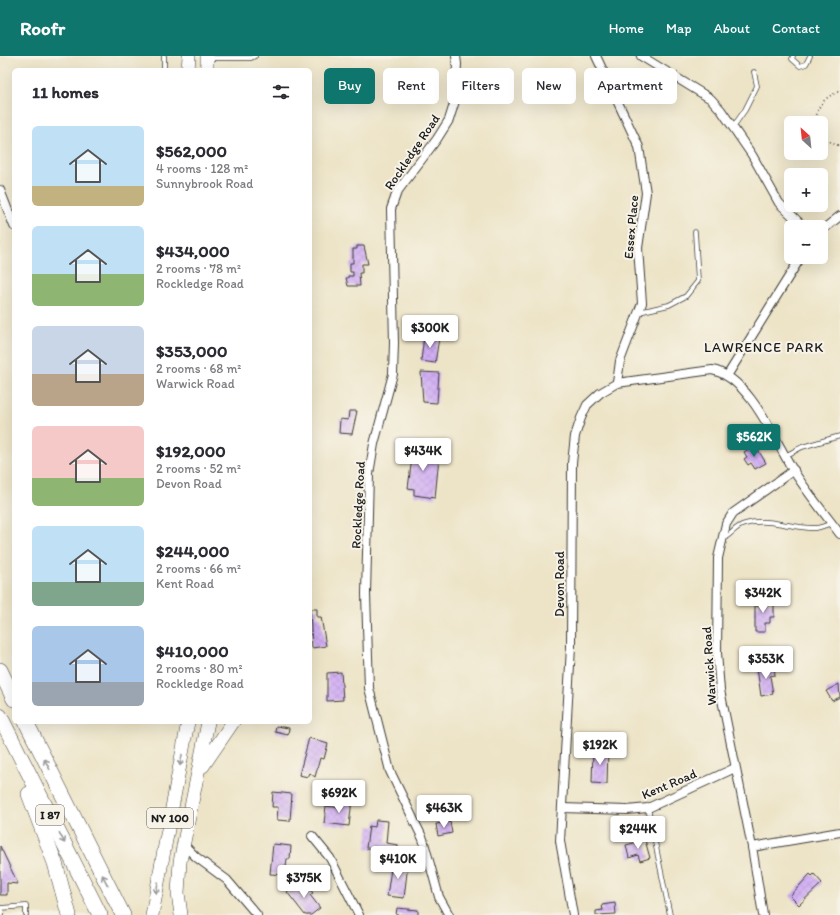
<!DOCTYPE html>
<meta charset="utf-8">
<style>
:root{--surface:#fff;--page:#f7f7f7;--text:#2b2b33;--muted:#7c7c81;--accent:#0f766e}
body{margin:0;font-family:Itim,sans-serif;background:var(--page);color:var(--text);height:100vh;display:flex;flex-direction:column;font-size:15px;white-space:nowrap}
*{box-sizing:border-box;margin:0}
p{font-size:13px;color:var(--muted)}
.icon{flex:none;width:22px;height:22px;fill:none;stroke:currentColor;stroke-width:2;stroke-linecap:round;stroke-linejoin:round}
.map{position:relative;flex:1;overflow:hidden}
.drawer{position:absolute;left:12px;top:12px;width:300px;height:656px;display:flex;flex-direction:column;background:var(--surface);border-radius:6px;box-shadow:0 4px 16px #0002}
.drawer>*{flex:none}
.hud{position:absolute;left:324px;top:12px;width:380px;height:36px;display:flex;gap:8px}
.needle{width:26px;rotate:333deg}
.tools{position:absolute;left:784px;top:60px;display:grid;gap:8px}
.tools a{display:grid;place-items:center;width:44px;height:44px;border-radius:6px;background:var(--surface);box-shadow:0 4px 16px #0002;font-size:20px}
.price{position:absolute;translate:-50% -34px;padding:0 9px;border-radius:4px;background:#fff;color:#222;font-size:13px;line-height:26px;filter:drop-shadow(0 1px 2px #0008)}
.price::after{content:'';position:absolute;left:50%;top:24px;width:12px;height:9px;margin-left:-6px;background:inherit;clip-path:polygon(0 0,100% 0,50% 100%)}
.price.current{background:var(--accent);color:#fff}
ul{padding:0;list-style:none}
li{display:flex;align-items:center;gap:12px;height:100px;padding:0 20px}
li span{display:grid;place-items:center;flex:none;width:112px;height:80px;border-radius:6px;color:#555}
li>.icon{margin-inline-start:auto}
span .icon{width:48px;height:48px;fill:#fffc;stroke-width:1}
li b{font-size:17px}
h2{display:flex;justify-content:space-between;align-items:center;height:48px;padding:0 20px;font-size:17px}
.tag{padding:0 14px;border-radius:6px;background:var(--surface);box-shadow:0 4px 16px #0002;font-size:14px;line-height:36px}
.tag.current{background:var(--accent);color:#fff}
header{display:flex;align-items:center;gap:24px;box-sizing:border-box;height:56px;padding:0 20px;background:var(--accent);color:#fff}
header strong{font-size:19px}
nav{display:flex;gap:22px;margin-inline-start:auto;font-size:14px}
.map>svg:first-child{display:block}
.building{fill:url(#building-cross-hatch)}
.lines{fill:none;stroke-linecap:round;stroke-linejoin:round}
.service-casing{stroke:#3b3a36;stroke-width:5.5}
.minor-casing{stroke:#3b3a36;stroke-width:10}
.primary-casing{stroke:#3b3a36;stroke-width:14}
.motorway-casing{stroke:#3b3a36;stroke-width:16}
.path{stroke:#3b3a36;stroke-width:1.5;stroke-dasharray:1 3;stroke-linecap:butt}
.service{stroke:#fff;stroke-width:4}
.minor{stroke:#fff;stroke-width:8}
.primary{stroke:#fff;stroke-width:13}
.motorway{stroke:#fff;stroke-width:15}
.oneway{stroke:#999}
.labels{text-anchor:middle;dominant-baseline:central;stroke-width:4;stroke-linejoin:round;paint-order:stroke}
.shield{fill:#f7f3e8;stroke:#5e5c59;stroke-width:1}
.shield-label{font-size:12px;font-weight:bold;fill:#1c1c1c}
.street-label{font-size:13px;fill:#1c1c1c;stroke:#f7f3e8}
.neighbourhood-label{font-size:14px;letter-spacing:1px;fill:#1c1c1c;stroke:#f7f3e8}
</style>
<header>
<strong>Roofr</strong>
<nav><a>Home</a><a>Map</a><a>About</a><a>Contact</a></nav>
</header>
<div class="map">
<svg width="840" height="859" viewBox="0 0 840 859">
<defs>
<pattern id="building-cross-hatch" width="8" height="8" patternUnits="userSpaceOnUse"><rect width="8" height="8" fill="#d1aef4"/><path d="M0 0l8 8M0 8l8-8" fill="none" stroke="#b395d1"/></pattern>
</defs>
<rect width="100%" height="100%" fill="#f7f3e8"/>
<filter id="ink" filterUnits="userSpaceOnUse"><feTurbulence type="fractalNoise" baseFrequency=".025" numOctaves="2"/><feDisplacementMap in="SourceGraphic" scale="8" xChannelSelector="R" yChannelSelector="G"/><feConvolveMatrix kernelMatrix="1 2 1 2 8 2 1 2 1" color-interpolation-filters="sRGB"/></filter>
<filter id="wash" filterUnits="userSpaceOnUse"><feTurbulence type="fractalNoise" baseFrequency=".012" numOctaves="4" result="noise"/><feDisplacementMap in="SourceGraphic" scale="16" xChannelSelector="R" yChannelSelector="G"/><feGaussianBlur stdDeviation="0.9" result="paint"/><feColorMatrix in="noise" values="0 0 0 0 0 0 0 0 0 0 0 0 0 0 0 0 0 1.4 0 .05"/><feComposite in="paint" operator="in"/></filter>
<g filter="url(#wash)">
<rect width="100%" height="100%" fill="#ede4c7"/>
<g id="blocks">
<g class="building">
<path d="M357,190h7l4,18h-6v9h-3l1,13h-12l-2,-8h2v-2h5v-4h-3v-9h3v-14h4z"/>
<path d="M424,280l15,2 -4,25 -14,-2z"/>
<path d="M421,316l18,1 -2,30 -14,-1z"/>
<path d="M349,355h8l-5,23 -13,-1 1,-14 8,1z"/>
<path d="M414,387l12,1 -2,11 15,2 -4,41 -21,-3v-6l-6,-1z"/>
<path d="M755,389l11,18 -11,6 -4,-6 -3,2 -4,-6 3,-2 -3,-5z"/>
<path d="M759,540h9v8h6v13h-4v6h-5v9h-10v-26h4z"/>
<path d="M310,553h7v8h4l5,29 -14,2z"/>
<path d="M774,610l1,9 -5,1 3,18 -12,2 -4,-28z"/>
<path d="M341,616l2,28 -16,1v-28z"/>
<path d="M839,628l1,13 -8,4 -6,-10z"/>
<path d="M276,670l13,2 -1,7 -13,-3z"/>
<path d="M309,682l19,6 -4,15 -4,-1 -5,19 -5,-4 -2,4 -9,-2z"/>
<path d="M593,693h15l-1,35 -15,-1z"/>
<path d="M273,736l19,2 -2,27 -13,-1 1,-13h-6z"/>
<path d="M342,743l10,1 -3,26 -25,-3 2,-17 15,2z"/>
<path d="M376,764l12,1 -2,22 12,2 -1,9 -11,-1v-3l-20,-2 3,-22 6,1z"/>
<path d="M450,766l2,11 -14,3 -2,-12z"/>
<path d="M645,784l5,18 -10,3 -2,-6 -9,3 -3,-13z"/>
<path d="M273,788l18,2 -1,13h-3l-2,16 -15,-1z"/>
<path d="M0,790l18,38 -11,-1v12h-7z"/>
<path d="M392,806l16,2 -4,34 -17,-2z"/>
<path d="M810,818l2,2 2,-2 8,9 -23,22 -9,-9z"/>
<path d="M302,824l11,13 -3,2 10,13 -9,7h-6l-18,-23z"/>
<path d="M615,847l1,11 -20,1v-4l7,-1 -1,-5z"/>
<path d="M397,852l21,2v5h-22z"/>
</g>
</g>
</g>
<g filter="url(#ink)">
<use href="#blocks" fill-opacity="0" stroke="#3b3a36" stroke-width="1"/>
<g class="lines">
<defs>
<g id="service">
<path d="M164,0v14"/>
<path d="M793,0l-1,3 8,7 6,-2 4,-8"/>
<path d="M209,2h42l4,-2"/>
<path d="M733,71l12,-17 12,-24 -3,-14"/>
<path d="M639,256l30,-7 17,-9 12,-15 -3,-49"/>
<path d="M785,400l17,-9 38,-11"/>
<path d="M722,483c9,-3 13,-13 23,-15 24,-7 48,5 71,4 6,-1 11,-3 16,-5"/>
<path d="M648,752l22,107"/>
<path d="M1,859v-7l25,-2v9"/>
</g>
<g id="minor">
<path d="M596,0l43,91 7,46 -8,55 4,55 -22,58 -3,22"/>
<path d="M641,0l70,43 10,11 31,45 27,48 25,24"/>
<path d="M0,134l14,36"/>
<path d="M821,175l19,-15"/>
<path d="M727,320l74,-119"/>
<path d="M562,752l65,2 21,-2 87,-40"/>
<path d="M312,780l18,22 29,57"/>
<path d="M184,789l12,12 31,23 30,35"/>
<path d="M752,791l88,-15"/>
<path d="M449,859l-10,-18 -16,-58 -33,-68 -21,-83 -3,-94 3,-120 5,-30 19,-70 1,-31 -3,-134 6,-17 40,-53 12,-19 6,-19 2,-37 -1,-8"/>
<path d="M573,859l-13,-74 11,-194 1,-184 3,-27 6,-18 6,-13 13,-12 17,-10 95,-13c37,7 62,69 81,100 14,22 31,43 47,64"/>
<path d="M763,859l-11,-68 -32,-157 -3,-37 1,-95 8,-34 7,-11 61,-43"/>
</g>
<g id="primary">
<path d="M188,14l1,-14"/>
<path d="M207,14v-14"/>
<path d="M203,710l30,-44"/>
<path d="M152,859l36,-193"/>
<path d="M181,859l-3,-22 2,-31 28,-140"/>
</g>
<g id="motorway">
<path d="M0,614l14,29"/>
<path d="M0,660l100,199"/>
<path d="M26,666l97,193"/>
<path d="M29,738l26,69 14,52"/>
</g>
</defs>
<use href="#service" class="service-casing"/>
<use href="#minor" class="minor-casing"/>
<use href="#primary" class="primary-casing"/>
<use href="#motorway" class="motorway-casing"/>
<g class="path">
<path d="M816,67c0,-16 7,-25 22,-31l2,1"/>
<path d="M821,78l5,6 14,6"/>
</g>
<use href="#service" class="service"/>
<use href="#minor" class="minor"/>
<use href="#primary" class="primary"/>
<use href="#motorway" class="motorway"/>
</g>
<defs><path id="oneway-shaft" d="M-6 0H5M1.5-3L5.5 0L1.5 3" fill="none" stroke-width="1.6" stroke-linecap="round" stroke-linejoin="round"/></defs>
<g class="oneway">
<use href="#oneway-shaft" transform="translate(181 704) rotate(101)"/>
<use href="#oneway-shaft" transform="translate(47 708) rotate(-117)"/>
<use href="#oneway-shaft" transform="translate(62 782) rotate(63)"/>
<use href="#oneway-shaft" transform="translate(105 824) rotate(-117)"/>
<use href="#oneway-shaft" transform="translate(157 832) rotate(101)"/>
</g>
</g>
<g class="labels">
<g class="shield">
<rect x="36" y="749" width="28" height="20" rx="3"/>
<rect x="147" y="752" width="46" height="20" rx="3"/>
</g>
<g class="shield-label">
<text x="50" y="759">I 87</text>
<text x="170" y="762">NY 100</text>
</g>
<g class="street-label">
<text transform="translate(412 96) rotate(-56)">Rockledge Road</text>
<text transform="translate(631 171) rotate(-85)">Essex Place</text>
<text transform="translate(358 449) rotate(-87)">Rockledge Road</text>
<text transform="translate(559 528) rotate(-90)">Devon Road</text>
<text transform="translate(709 610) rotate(-94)">Warwick Road</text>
<text transform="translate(669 728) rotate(-23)">Kent Road</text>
</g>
<g class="neighbourhood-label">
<text x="764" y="291">LAWRENCE PARK</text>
</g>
</g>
</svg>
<div class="tools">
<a><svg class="needle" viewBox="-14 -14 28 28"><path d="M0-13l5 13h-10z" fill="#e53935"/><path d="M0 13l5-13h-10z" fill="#7c7c81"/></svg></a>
<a>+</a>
<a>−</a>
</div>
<b class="price" style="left:430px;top:293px">$300K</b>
<b class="price current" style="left:754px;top:402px">$562K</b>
<b class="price" style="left:423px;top:416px">$434K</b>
<b class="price" style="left:763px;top:558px">$342K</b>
<b class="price" style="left:766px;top:624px">$353K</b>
<b class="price" style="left:600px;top:710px">$192K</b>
<b class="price" style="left:339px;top:758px">$692K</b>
<b class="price" style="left:444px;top:773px">$463K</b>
<b class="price" style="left:638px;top:794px">$244K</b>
<b class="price" style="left:398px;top:824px">$410K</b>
<b class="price" style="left:304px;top:843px">$375K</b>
<div class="hud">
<a class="tag current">Buy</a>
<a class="tag">Rent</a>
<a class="tag">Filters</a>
<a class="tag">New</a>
<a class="tag">Apartment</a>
</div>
<section class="drawer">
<h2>11 homes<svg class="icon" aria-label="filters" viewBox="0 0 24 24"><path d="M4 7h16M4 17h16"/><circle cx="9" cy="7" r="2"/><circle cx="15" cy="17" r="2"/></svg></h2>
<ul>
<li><span style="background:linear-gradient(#bfe0f5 75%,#c2b280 0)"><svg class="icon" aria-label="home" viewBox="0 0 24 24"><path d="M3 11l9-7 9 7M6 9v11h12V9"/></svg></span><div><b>$562,000</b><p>4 rooms · 128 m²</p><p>Sunnybrook Road</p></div></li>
<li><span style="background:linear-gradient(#bfe0f5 60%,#8fb573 0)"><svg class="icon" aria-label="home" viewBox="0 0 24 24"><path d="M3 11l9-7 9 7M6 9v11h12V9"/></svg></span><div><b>$434,000</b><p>2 rooms · 78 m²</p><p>Rockledge Road</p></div></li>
<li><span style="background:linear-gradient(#c9d6e8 60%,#b9a48a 0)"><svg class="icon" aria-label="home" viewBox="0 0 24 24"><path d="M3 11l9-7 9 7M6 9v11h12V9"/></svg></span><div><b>$353,000</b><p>2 rooms · 68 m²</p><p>Warwick Road</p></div></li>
<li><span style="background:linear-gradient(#f6c9c9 65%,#8fb573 0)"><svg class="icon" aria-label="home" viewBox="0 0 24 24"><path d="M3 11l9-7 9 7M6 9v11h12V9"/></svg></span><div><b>$192,000</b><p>2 rooms · 52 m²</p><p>Devon Road</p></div></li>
<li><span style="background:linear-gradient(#bfe0f5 70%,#7fa58c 0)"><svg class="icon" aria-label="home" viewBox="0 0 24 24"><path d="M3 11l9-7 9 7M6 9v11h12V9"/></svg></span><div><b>$244,000</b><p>2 rooms · 66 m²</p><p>Kent Road</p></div></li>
<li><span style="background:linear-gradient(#a9c7e8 70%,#9aa5b1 0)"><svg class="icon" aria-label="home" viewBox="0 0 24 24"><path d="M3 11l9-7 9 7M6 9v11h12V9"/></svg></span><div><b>$410,000</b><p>2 rooms · 80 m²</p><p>Rockledge Road</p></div></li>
</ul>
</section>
</div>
